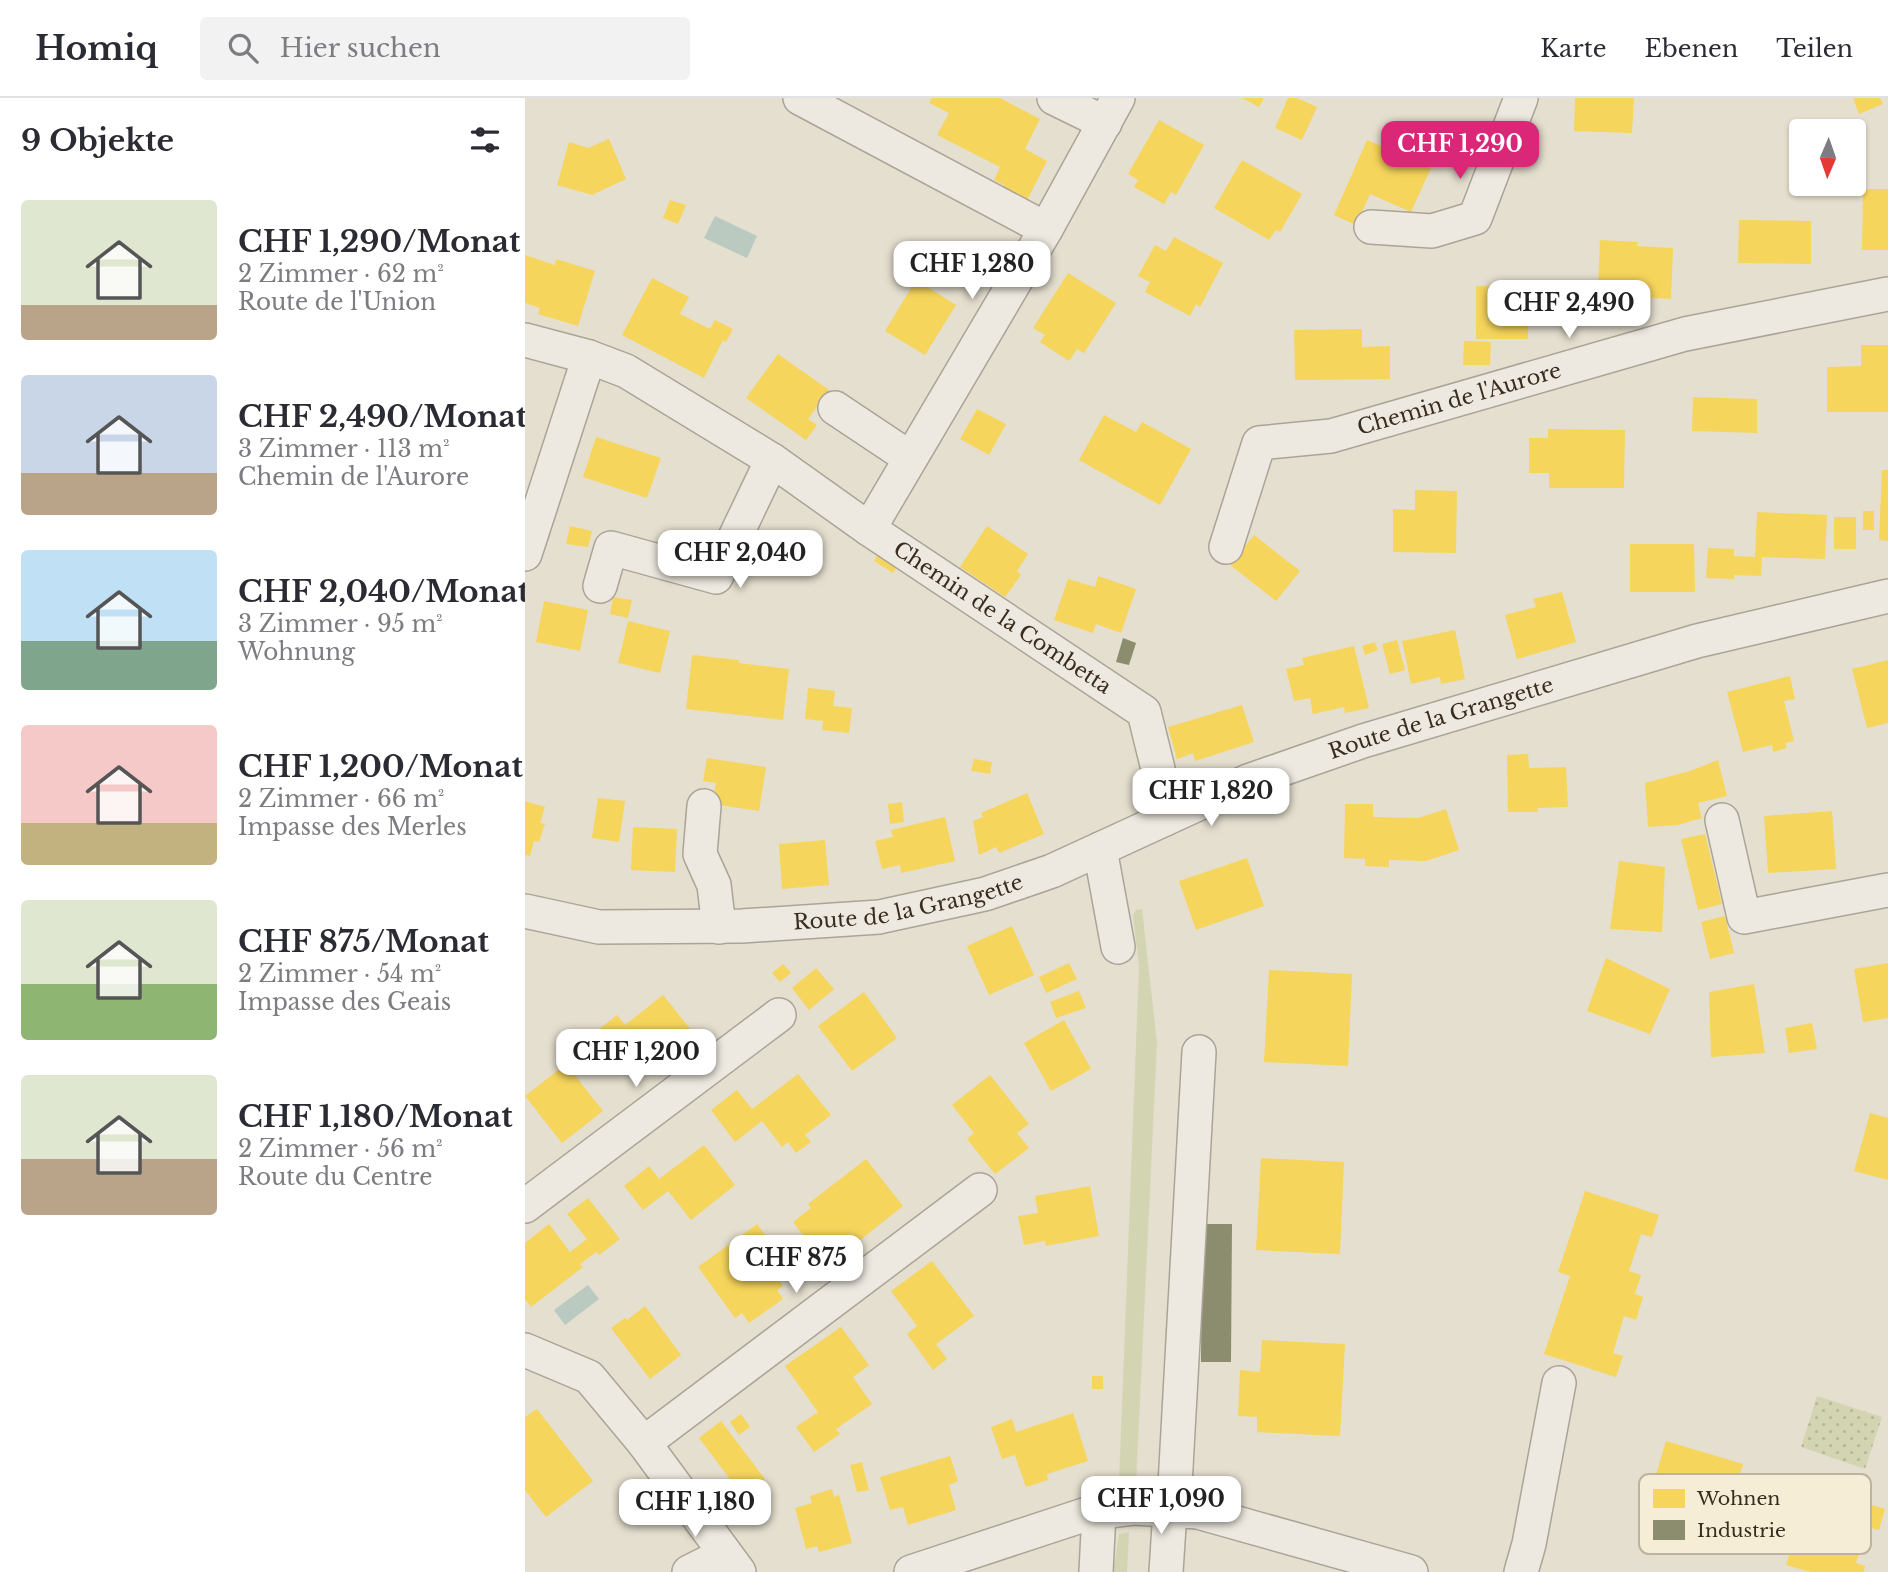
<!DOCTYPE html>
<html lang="de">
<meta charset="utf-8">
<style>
:root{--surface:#fff;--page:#f2f2f3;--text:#2b2b33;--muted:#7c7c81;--line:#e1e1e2;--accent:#db2777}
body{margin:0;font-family:"Libre Baskerville",serif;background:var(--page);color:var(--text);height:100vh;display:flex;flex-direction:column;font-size:26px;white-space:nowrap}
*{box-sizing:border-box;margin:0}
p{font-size:23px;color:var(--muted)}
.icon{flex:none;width:38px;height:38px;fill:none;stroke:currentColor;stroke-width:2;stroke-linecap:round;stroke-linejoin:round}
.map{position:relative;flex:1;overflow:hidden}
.details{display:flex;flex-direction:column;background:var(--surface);width:525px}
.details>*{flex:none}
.needle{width:46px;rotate:182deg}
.fabs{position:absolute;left:1264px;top:21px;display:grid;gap:14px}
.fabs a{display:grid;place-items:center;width:77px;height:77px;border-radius:7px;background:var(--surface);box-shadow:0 2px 5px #0004;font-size:35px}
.price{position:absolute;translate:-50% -60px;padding:0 16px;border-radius:14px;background:#fff;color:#222;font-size:23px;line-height:46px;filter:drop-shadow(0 2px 4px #0008)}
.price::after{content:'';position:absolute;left:50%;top:42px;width:21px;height:16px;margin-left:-10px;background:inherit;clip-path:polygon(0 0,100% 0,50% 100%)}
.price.on{background:var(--accent);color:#fff}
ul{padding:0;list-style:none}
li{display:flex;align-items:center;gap:21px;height:175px;padding:0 21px}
li span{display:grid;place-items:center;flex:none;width:196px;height:140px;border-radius:7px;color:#555}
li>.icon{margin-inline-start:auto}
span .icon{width:84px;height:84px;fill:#fffc;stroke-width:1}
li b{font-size:30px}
h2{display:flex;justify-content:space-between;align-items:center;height:84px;padding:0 21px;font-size:30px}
header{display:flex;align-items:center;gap:42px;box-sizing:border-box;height:98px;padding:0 35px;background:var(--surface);border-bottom:2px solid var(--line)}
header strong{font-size:33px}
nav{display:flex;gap:38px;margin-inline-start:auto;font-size:24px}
.search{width:490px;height:63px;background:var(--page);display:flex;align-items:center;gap:18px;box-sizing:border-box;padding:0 24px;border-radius:7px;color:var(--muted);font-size:26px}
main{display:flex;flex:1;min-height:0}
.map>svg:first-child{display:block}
.green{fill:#d3d5b2}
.park{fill:url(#park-dots)}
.water{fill:#bacac0}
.homes{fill:#f6d55c}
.industry{fill:#8c8c6e}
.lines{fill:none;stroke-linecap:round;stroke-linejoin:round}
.minor-casing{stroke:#aaa498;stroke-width:36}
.minor{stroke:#eee9e0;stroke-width:33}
.labels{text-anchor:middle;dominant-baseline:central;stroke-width:7;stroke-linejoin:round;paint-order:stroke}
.street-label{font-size:21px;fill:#392d1f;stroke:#f5edd5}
.key{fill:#f5edd5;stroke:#bdb39e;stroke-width:2}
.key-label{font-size:19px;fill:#392d1f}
</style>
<header>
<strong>Homiq</strong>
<div class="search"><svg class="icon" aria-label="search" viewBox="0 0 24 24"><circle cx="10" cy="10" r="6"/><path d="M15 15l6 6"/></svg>Hier suchen</div>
<nav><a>Karte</a><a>Ebenen</a><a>Teilen</a></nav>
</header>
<main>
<section class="details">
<h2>9 Objekte<svg class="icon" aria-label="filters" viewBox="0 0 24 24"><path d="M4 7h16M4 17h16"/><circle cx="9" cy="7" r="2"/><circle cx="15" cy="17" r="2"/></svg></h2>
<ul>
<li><span style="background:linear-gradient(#dfe7d0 75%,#b9a48a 0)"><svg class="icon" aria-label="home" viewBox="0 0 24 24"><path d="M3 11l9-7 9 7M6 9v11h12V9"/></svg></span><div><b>CHF 1,290/Monat</b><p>2 Zimmer · 62 m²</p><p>Route de l'Union</p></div></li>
<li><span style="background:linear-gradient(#c9d6e8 70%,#b9a48a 0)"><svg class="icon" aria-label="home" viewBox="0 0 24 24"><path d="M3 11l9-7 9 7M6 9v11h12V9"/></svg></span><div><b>CHF 2,490/Monat</b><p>3 Zimmer · 113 m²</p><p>Chemin de l'Aurore</p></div></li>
<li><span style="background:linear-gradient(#bfe0f5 65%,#7fa58c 0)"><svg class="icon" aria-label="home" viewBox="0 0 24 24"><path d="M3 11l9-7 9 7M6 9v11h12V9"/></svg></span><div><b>CHF 2,040/Monat</b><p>3 Zimmer · 95 m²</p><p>Wohnung</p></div></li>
<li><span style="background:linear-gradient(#f6c9c9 70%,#c2b280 0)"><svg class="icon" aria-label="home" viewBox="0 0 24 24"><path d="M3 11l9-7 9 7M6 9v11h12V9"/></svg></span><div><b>CHF 1,200/Monat</b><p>2 Zimmer · 66 m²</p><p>Impasse des Merles</p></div></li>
<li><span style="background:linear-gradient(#dfe7d0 60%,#8fb573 0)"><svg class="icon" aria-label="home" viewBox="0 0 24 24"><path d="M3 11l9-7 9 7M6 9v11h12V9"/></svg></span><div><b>CHF 875/Monat</b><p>2 Zimmer · 54 m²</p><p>Impasse des Geais</p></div></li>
<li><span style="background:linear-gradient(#dfe7d0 60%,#b9a48a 0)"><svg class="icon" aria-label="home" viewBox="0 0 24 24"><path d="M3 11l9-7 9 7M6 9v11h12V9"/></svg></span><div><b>CHF 1,180/Monat</b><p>2 Zimmer · 56 m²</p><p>Route du Centre</p></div></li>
</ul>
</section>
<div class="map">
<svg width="1363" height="1474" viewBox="0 0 1363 1474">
<defs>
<pattern id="park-dots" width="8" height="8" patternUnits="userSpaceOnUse" patternTransform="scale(1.75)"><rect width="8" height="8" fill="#d3d5b2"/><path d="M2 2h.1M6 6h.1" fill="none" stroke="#b6b799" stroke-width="1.8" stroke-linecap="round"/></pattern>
</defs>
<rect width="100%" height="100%" fill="#e5dfcf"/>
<g class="green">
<path d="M617,811l15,134 -21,441 -12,2 -5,-3 20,-517 -6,-51 3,-5z"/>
<path d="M604,1434l-2,40h-19l1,-11h6l4,-27z"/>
</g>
<path class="park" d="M1292,1298l65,21 -17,52 -64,-22z"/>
<g class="water">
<path d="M190,118l42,20 -10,22 -43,-20z"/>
<path d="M63,1187l11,14 -34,26 -11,-15z"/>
</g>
<g class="homes">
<path d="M407,0h68l40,21 -15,30 22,12 -22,43 -24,-13 3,-6 -10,-5 6,-13 -63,-32 12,-22 -20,-10z"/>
<path d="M717,0h22l-5,9z"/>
<path d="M763,0h9l20,9 -15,33 -27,-12z"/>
<path d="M1050,0h59l-2,35 -58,-2z"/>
<path d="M1328,0h27l3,6 -24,10z"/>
<path d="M634,22l45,25 -28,50 -5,-3 -7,12 -30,-17 4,-7 -10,-6z"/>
<path d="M84,41l17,40 -34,16 -35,-10 12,-43 19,6z"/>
<path d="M842,42l64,28 -20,44 -41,-18 -14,31 -22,-10z"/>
<path d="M717,62l60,34 -22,38 -4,-2 -7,10 -55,-32z"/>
<path d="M1338,91h25v61h-26z"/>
<path d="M145,102l16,5 -8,19 -15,-6z"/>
<path d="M1214,122l72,1v43l-73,-1z"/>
<path d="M649,139l49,26 -23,44 -4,-3 -6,12 -45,-24 5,-10 -12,-6 17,-31 11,6z"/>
<path d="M1075,142l38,2 -1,4 36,2 -2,51 -57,-3v7h-19v-17h3z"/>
<path d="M0,157l30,10 1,-6 39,12 -17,55 -40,-12 2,-6 -15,-5z"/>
<path d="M543,175l48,30 -32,50 -7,-4 -8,12 -29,-19 5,-7 -12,-7z"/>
<path d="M127,180l37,19 -9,17 30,15 5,-9 18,9 -7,13 -3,-2 -19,38 -82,-43z"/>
<path d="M391,182l40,25 -31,50 -40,-24z"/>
<path d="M951,188l52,1v52h-52z"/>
<path d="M837,231v18l28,-1v33l-95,1 -1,-50z"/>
<path d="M939,243l27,1 -1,23h-27z"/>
<path d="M1336,247h27v67h-61v-45l34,-1z"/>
<path d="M253,256l51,36 -21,29 9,6 -11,15 -60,-42z"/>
<path d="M1168,299l64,2v34l-65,-2z"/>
<path d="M452,311l29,15 -17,31 -29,-16z"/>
<path d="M579,317l32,17 6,-10 49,27 -31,56 -81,-45z"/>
<path d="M1023,331l77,1 -1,58h-75v-15h-20v-35h19z"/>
<path d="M71,339l65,21 -14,40 -64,-21z"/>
<path d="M1357,372h6v71l-9,-1z"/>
<path d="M890,392l42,1 -1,62 -63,-1v-43l22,1z"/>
<rect x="1338" y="413" width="11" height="19"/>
<path d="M1232,414l70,3 -2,44 -63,-2 -1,19 -27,-1v4l-28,-1 2,-30 26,1v7l21,1z"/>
<rect x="1309" y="419" width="22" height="32"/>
<path d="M45,428l22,5 -4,16 -22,-3z"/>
<path d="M462,428l41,28 -11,17 4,4 -16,22 -45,-30z"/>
<path d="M729,437l46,36 -24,30 -46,-36z"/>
<path d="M253,446l12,7 -11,17 -12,-7z"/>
<path d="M1105,446h64l1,48h-65z"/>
<path d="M355,453l19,12 -6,10 -19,-12z"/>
<path d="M573,478l38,13 -15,44 -25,-9 -3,9 -39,-13 14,-41 27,8z"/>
<path d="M1037,494l14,50 -59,17 -12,-44 31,-8 -3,-8z"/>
<path d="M88,499l19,3 -4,18 -18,-4z"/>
<path d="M19,503l44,9 -8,41 -44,-9z"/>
<path d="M103,523l42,10 -10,42 -42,-10z"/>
<path d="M930,532l10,49 -24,5 -1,-7 -29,7 -9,-43z"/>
<path d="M872,542l8,30 -15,4 -8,-30z"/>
<path d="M850,544l3,8 -13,5 -3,-9z"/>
<path d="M829,548l15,62 -24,5 -1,-6 -31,7 -3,-16 -16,3 -8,-32 18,-4 -2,-7z"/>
<path d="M167,557l47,5v3l50,6 -6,51 -97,-11z"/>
<path d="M1363,562v63l-21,5 -15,-59z"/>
<path d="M1265,578l5,23 -11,2 10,40 -9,2 2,5 -14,4 -1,-7 -29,7 -16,-60z"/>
<path d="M283,590l27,3 -2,15 19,2 -3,25 -27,-3 1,-9 -18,-2z"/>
<path d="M717,607l12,37 -59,19 -2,-8 -16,6 -9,-32z"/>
<path d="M1003,656l1,14 37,-1 2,40 -31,1 1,4h-30l-1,-57z"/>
<path d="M182,660l59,9 -7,44 -47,-7 4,-21 -13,-2z"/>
<path d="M449,661l18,3 -2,12 -19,-3z"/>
<path d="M1193,662l9,36 -29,7 4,15 -24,7 -30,2 -3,-44 45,-12z"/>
<path d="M502,695l17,41 -45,19 -3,-6 -17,8 -6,-34 10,-4 -2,-4z"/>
<path d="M73,700l27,3 -6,41 -27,-4z"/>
<path d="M0,703l20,6 -5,16 5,1 -6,18 -5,-1 -4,15 -5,-1z"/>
<path d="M377,704l2,20 -14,2 -2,-20z"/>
<path d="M820,706h28v13l45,1 28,-9 13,41 -33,11 -37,-1v7l-24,-1v-7l-21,-1z"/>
<path d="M1307,713l4,58 -68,4 -4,-57z"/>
<path d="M420,719l10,44 -54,12 -1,-8 -18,4 -7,-28 18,-4 -2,-7z"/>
<path d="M108,729l44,2 -2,43 -44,-2z"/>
<path d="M1180,736l17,70 -24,6 -17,-71z"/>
<path d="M300,742l4,45 -47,4 -3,-45z"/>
<path d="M722,760l17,48 -68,24 -17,-49z"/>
<path d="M1094,763l46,6 -3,65 -52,-3z"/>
<path d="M1200,818l9,37 -24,6 -9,-37z"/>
<path d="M487,828l22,49 -45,20 -22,-49z"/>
<path d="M1081,860l64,31 -20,45 -63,-23z"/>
<path d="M544,865l8,16 -31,14 -7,-16z"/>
<path d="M1363,865v55l-25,4 -9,-53z"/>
<path d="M258,866l8,9 -11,9 -8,-9z"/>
<path d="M291,870l18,21 -25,21 -17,-22z"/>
<path d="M744,872l83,4 -4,92 -84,-4z"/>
<path d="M1229,886l11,69 -54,4 -2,-65z"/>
<path d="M554,893l7,17 -30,10 -6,-16z"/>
<path d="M339,894l33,46 -45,33 -34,-45z"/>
<path d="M138,897l33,41 -44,35 -14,-18 -14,11 -27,-33 20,-16 8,10z"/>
<path d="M539,922l27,49 -40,22 -27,-48z"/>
<path d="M1287,925l5,26 -28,4 -4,-25z"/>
<path d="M41,966l37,47 -41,32 -37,-47z"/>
<path d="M273,976l33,41 -26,20 6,7 -15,11 -8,-11 -6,5 -20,-26 -27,21 -24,-32 26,-20 15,19z"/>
<path d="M465,977l39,49 -12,9 12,15 -34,26 -28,-35 7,-6 -22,-28z"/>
<path d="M1345,1015l18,5v62l-34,-9z"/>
<path d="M179,1047l31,40 -44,35 -23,-29 -25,19 -19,-24 25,-20 10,13z"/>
<path d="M736,1060l83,4 -4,92 -84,-4z"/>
<path d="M341,1061l37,47 -58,46 -11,-14 -18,14 -23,-30 18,-14 -3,-4z"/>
<path d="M565,1088l9,50 -53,10 -1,-5 -21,4 -6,-29 20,-3 -3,-17z"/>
<path d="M1060,1093l74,24 -7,22 -11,-3 -12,37 12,4 -6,19 8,3 -7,23 -12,-4 -11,37 10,3 -7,21 -72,-23 26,-78 -12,-4z"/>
<path d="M63,1100l32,41 -21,16 -3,-3 -16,12 3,3 -52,40 -6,-8v-56l24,-19 21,28 17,-13 -20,-25z"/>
<path d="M232,1126l28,38 -12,9 10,15 -6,4 6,9 -34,24 -7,-10 -7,5 -37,-51z"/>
<path d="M407,1163l42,55 -38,28 11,15 -14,11 -26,-36 10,-8 -26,-35z"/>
<path d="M120,1208l36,49 -31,24 -39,-51 14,-10 2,2z"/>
<path d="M316,1229l28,38 -16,12 19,27 -36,25 4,5 -26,18 -18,-25 22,-15 -33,-46z"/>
<path d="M737,1242l83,4 -5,92 -83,-4v-15l-19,-1 2,-46 20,2z"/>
<rect x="567" y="1278" width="11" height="13"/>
<path d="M12,1311l56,72 -47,36 -21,-27v-73z"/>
<path d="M548,1315l15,48 -41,13 1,6 -22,7 -11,-32 -13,4 -11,-32 21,-8 4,13z"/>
<path d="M216,1316l9,13 -11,8 -9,-13z"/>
<path d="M196,1323l44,58 -23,16 -43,-57z"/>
<path d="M1141,1343l77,23 -7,22 -12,-4 -11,36 9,3 -6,20 -73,-22z"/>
<path d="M425,1358l8,25 -9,4 7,25 -48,15 -5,-18 -13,3 -10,-33z"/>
<path d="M337,1364l7,28 -12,2 -7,-27z"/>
<path d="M1285,1388l75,23 -6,21 -12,-3 -11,36 9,3 -1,6h-53l-25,-7z"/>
<path d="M307,1391l2,8 5,-2 13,48 -33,9 -2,-6 -11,3 -11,-41 17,-5 -2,-7z"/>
</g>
<g class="industry">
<path d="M598,540l13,5 -7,22 -13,-3z"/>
<path d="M677,1126h30l-1,138h-30z"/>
</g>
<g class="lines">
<defs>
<g id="minor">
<path d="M275,0l246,131"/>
<path d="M529,0l51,25"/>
<path d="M846,129l61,4 43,-13 46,-120"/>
<path id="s1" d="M0,242l64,17 37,14 146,89 97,69 275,183 14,57 7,50"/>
<path d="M310,310l75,50"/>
<path d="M344,431l177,-300 72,-131"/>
<path id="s2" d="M701,449l33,-104 72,-7 354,-102 203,-40"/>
<path d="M0,456l64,-197"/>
<path d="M75,488l11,-38 105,29 56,-117"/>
<path d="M179,708l-4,48 14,31 5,42"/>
<path d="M1197,722l22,97 144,-27"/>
<path d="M575,751l18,98"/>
<path id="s3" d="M0,813l74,16 143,-1 137,-9 106,-23 67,-23 196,-90 115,-40 334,-100 191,-45"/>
<path d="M0,1108l254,-191"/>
<path d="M0,1252l64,27 55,66 95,129"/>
<path d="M119,1345l336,-253"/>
<path d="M164,1474l36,-18"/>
<path d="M386,1474l176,-58 48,-6 63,4 213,60"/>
<path d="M571,1474l3,-60"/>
<path d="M641,1474l3,-46 6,-41 24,-433"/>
<path d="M996,1474l8,-28 30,-161"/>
</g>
</defs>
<use href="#minor" class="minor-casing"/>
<use href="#minor" class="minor"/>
</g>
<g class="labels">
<g class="street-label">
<text stroke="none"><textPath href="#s2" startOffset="315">Chemin de l'Aurore</textPath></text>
<text stroke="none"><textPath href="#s1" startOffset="556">Chemin de la Combetta</textPath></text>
<text stroke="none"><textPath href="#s3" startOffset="954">Route de la Grangette</textPath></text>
<text stroke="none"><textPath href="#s3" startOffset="387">Route de la Grangette</textPath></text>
</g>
</g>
<rect x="1114" y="1376" width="232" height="80" rx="10" class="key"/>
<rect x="1128" y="1391" width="32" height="19" fill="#f6d55c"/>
<rect x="1128" y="1422" width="32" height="20" fill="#8c8c6e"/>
<g class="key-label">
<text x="1172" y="1407">Wohnen</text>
<text x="1172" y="1439">Industrie</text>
</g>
</svg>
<div class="fabs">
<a><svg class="needle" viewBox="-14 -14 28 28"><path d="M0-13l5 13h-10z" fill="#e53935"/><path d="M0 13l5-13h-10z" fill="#7c7c81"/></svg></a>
</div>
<b class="price on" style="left:935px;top:83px">CHF 1,290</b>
<b class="price" style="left:447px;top:203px">CHF 1,280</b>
<b class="price" style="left:1044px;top:242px">CHF 2,490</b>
<b class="price" style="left:215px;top:492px">CHF 2,040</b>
<b class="price" style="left:686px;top:730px">CHF 1,820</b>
<b class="price" style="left:111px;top:991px">CHF 1,200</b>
<b class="price" style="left:271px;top:1197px">CHF 875</b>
<b class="price" style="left:636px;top:1438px">CHF 1,090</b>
<b class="price" style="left:170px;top:1441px">CHF 1,180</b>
</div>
</main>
